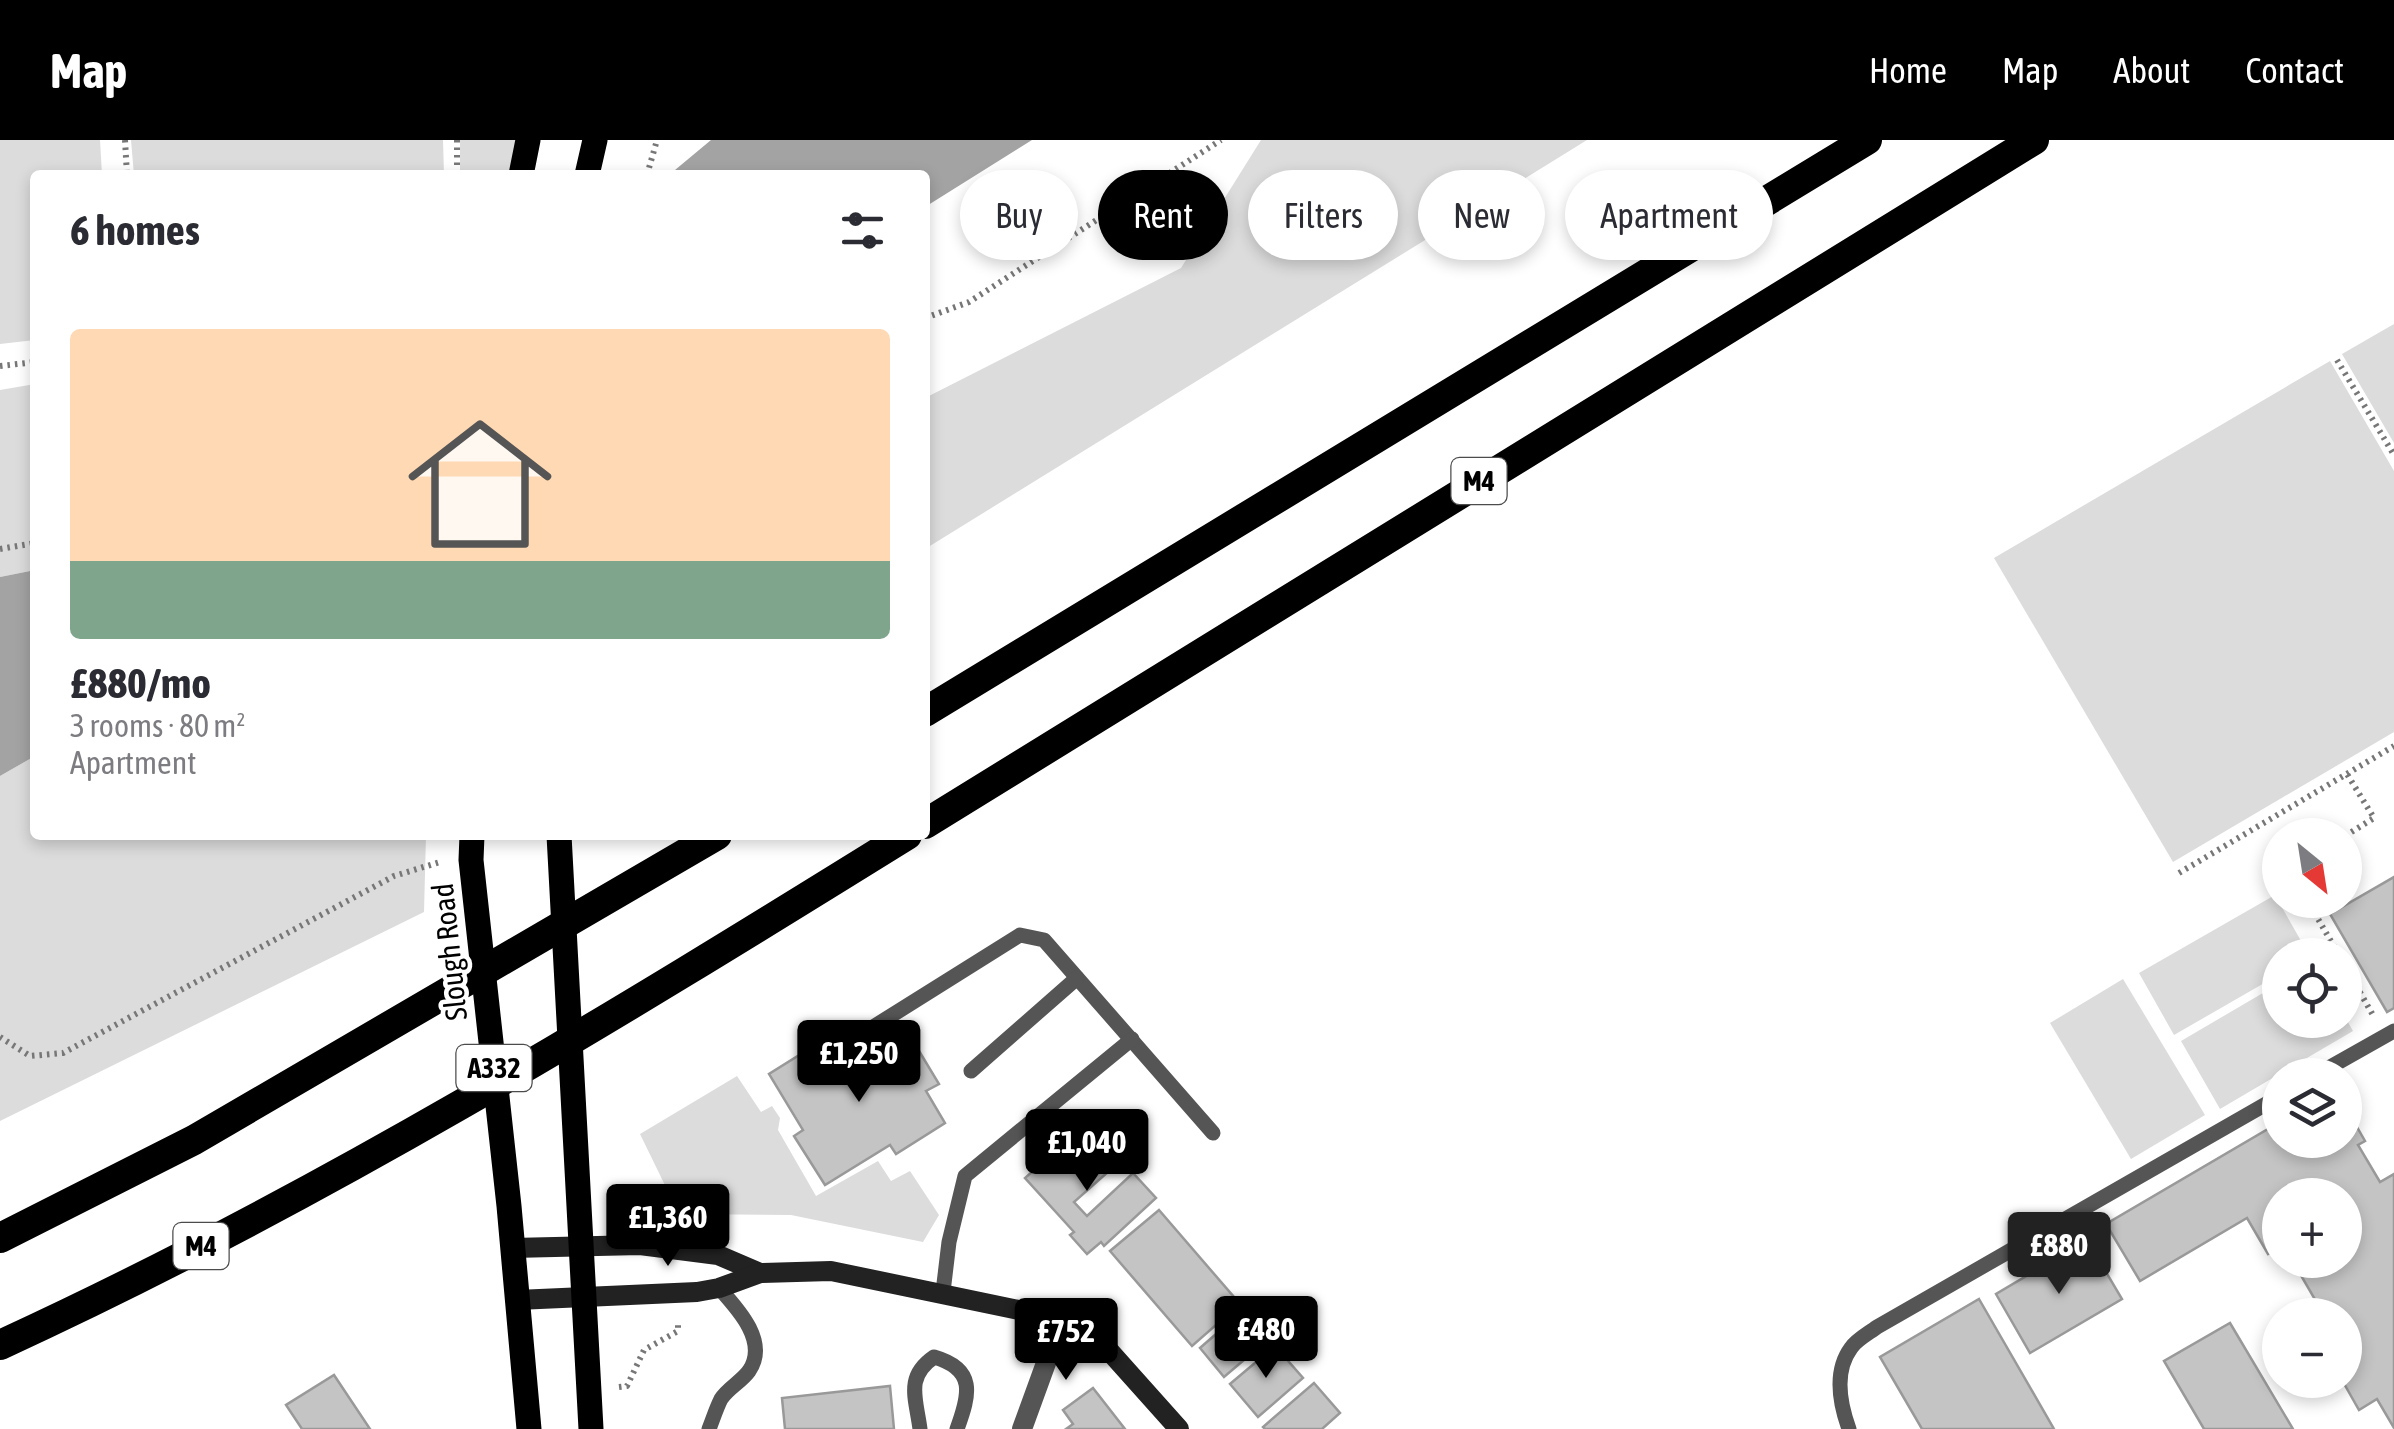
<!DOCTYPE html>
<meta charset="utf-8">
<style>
:root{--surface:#fff;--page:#f7f7f7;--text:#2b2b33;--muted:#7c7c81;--accent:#000}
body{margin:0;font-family:"Asap Condensed",sans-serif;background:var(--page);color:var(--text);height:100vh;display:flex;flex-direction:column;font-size:38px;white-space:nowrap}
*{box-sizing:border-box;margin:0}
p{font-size:32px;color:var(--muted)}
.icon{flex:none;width:55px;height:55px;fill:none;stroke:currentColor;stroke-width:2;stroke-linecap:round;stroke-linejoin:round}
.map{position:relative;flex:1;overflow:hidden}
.details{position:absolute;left:30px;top:30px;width:900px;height:670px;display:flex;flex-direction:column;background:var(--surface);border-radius:10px;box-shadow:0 5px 15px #0003}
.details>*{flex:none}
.top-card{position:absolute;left:960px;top:30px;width:950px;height:90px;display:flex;gap:20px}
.needle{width:65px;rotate:150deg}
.tools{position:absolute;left:2262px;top:678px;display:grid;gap:20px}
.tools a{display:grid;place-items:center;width:100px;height:100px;border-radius:50%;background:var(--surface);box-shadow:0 5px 15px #0003;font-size:50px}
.price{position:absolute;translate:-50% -85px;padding:0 22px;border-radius:10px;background:var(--accent);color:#fff;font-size:32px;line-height:65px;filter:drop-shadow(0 2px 5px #0008)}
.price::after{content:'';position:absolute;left:50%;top:60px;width:30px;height:22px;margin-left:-15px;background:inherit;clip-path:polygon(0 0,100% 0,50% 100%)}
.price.active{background:#222;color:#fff}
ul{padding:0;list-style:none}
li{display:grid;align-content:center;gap:20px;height:530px;padding:0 40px}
li span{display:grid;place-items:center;height:310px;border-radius:10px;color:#555}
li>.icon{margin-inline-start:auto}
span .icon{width:180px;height:180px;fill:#fffc;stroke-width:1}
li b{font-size:42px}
h2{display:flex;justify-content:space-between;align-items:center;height:120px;padding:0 40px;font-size:42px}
.chip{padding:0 35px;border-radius:45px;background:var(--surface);box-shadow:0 5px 15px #0003;font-size:35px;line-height:90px}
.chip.active{background:var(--accent);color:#fff}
header{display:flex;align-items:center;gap:60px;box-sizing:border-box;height:140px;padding:0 50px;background:var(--accent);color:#fff}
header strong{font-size:48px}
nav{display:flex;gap:55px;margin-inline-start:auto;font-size:35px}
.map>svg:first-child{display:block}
.green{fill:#dcdcdc}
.water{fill:#a3a3a3}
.building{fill:#c4c4c4;stroke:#999;stroke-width:2.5}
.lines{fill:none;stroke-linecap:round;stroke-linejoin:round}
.path{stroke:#777;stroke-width:6;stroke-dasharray:2.5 5;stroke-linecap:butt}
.lane{stroke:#555;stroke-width:15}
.street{stroke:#555;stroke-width:20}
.secondary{stroke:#222;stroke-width:20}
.primary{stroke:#000;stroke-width:25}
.highway{stroke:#000;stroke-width:30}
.labels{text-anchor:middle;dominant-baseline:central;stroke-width:9;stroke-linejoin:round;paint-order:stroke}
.shield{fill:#fff;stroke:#4c4c4c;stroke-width:2.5}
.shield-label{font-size:28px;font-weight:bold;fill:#000}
.street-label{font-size:30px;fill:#000;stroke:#fff}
</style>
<header>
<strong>Map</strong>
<nav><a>Home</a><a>Map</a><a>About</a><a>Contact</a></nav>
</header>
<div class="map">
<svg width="2394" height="1289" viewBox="0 0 2394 1289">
<rect width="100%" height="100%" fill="#fff"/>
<g class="green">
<path d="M0,0h100l2,35h-67v165l-35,4z"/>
<path d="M131,0h312l1,35h-310z"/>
<path d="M460,0h57l-7,35h-50z"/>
<path d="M1261,0h326l-662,409v-151l256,-130z"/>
<path d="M2394,184v119l-52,-89z"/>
<path d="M2330,221l64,110v261l-221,130 -179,-304z"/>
<path d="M35,244v186l-35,7v-187z"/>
<path d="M35,616v79h391l-2,77 -424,209v-345z"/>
<path d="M2275,755l34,60h-29v19l-106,61 -35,-62z"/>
<path d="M2123,839l82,136 -74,44 -81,-136z"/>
<path d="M2280,843v37h65v-3l8,14 -133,78 -39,-68z"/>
<path d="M737,936l24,36 11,-6 8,12 -2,12 38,66 62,-35 13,20 19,-10 29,44 -16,27 -132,-27 -112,-1 -39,-80z"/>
</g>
<g class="water">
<path d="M711,0h321l-107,67v-32h-256z"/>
<path d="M35,430v186l-35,20v-199z"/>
</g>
<g class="building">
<path d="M2394,737v131l-7,4 -57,-98z"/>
<path d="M907,891l32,53 -13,7 19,32 -49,31 -6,-9 -65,40 -31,-49 9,-6 -34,-56 48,-30 20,31z"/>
<path d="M2345,966l20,35 -7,4 22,37 14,-8v254l-17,-29 -18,11 -17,-30h3v-65h-21l-32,-55h53v-65h-65v52l-12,7 -21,-36 -107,63 -34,-57 174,-102v18h65z"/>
<path d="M1074,994l34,38 -34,30 13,14 46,-43 23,25 -52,48 -3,-4 -14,12 -17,-19 4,-3 -49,-54z"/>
<path d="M1159,1070l81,94 -48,42 -82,-95z"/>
<path d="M2087,1100l35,59 -92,54 -34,-59z"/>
<path d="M1979,1159l75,130h-132l-42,-72z"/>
<path d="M1247,1167l25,29 -48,41 -24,-29z"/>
<path d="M2230,1183l63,106h-89l-40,-68z"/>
<path d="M1275,1206l28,32 -45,39 -28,-33z"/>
<path d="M334,1235l36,54h-68l-16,-24z"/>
<path d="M1314,1243l26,30 -18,16h-57l-2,-2z"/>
<path d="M890,1246l4,43h-109l-3,-31z"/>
<path d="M1093,1248l32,41h-59l7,-5 -10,-14z"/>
</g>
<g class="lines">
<g class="path">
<path d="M125,0l2,35"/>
<path d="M457,0v35"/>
<path d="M647,35l10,-35"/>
<path d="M925,178l44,-16 252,-162"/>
<path d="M2337,220l57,95"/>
<path d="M0,226l35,-4"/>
<path d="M0,409l35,-6"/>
<path d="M2345,696l29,-18 -27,-44"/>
<path d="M2179,733l215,-127"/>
<path d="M2307,760l32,55"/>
<path d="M2345,826l29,51"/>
<path d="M0,897l30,19 33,-3 331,-177 46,-14"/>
<path d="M619,1247l8,-1 17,-36 34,-19v-10"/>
</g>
<g class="lane">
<path d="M862,894l158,-99 24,5 169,193"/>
<path d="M971,931l106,-93"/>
<path d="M2316,935l78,-44"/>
<path d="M943,1152l6,-50 16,-66 167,-137"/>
<path d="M709,1289c4,-10 7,-20 12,-30 7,-11 20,-17 28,-28 20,-29 -11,-62 -30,-83"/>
<path d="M920,1289c-4,-31 -15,-52 14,-72 42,12 36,37 23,72"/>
<path d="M1849,1289c-9,-25 -15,-58 2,-81 5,-8 18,-15 26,-21l403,-231"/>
</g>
<path class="street" d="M1022,1289l40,-110"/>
<g class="secondary">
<path d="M512,1108l128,-3 78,10 42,18"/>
<path d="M517,1160l180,-8 22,-4 41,-15 71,-2 231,48 33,16 84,94"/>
</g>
<g class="primary">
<path d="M521,35l7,-35"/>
<path d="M587,35l8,-35"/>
<path d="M472,695l-1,25 38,346 20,223"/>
<path d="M559,695l32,594"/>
</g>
<g class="highway">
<path d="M925,572l942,-572"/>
<path d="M925,684l1109,-684"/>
<path d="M0,1098l194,-98 523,-305"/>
<path d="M0,1205c316,-145 612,-327 907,-510"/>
</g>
</g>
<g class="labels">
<g class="shield">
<rect x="1451.5" y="318" width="55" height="46" rx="8"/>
<rect x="456.5" y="905" width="75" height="46" rx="8"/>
<rect x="173.5" y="1083" width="55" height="46" rx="8"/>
</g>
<g class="shield-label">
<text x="1479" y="341">M4</text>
<text x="494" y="928">A332</text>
<text x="201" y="1106">M4</text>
</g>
<g class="street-label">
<text transform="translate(449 812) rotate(-96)">Slough Road</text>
</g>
</g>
</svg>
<div class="tools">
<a><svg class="needle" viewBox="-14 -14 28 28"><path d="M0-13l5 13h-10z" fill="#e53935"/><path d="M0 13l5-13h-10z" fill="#7c7c81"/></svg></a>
<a><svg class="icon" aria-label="locate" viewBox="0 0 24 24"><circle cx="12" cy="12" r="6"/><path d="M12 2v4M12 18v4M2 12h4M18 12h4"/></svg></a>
<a><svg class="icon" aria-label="layers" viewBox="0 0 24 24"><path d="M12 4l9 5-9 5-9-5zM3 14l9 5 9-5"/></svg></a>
<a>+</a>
<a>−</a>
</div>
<b class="price" style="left:859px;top:965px">£1,250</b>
<b class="price" style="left:1087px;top:1054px">£1,040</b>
<b class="price" style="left:668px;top:1129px">£1,360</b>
<b class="price active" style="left:2059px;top:1157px">£880</b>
<b class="price" style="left:1266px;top:1241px">£480</b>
<b class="price" style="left:1066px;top:1243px">£752</b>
<div class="top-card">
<a class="chip">Buy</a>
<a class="chip active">Rent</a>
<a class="chip">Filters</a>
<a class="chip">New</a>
<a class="chip">Apartment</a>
</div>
<section class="details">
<h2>6 homes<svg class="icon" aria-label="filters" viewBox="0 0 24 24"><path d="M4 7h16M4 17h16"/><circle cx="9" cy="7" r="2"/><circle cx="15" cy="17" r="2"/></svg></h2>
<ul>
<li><span style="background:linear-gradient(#ffd9b3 75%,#7fa58c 0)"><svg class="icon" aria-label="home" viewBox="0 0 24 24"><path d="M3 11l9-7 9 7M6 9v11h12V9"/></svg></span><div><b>£880/mo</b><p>3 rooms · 80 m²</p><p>Apartment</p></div></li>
</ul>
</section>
</div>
